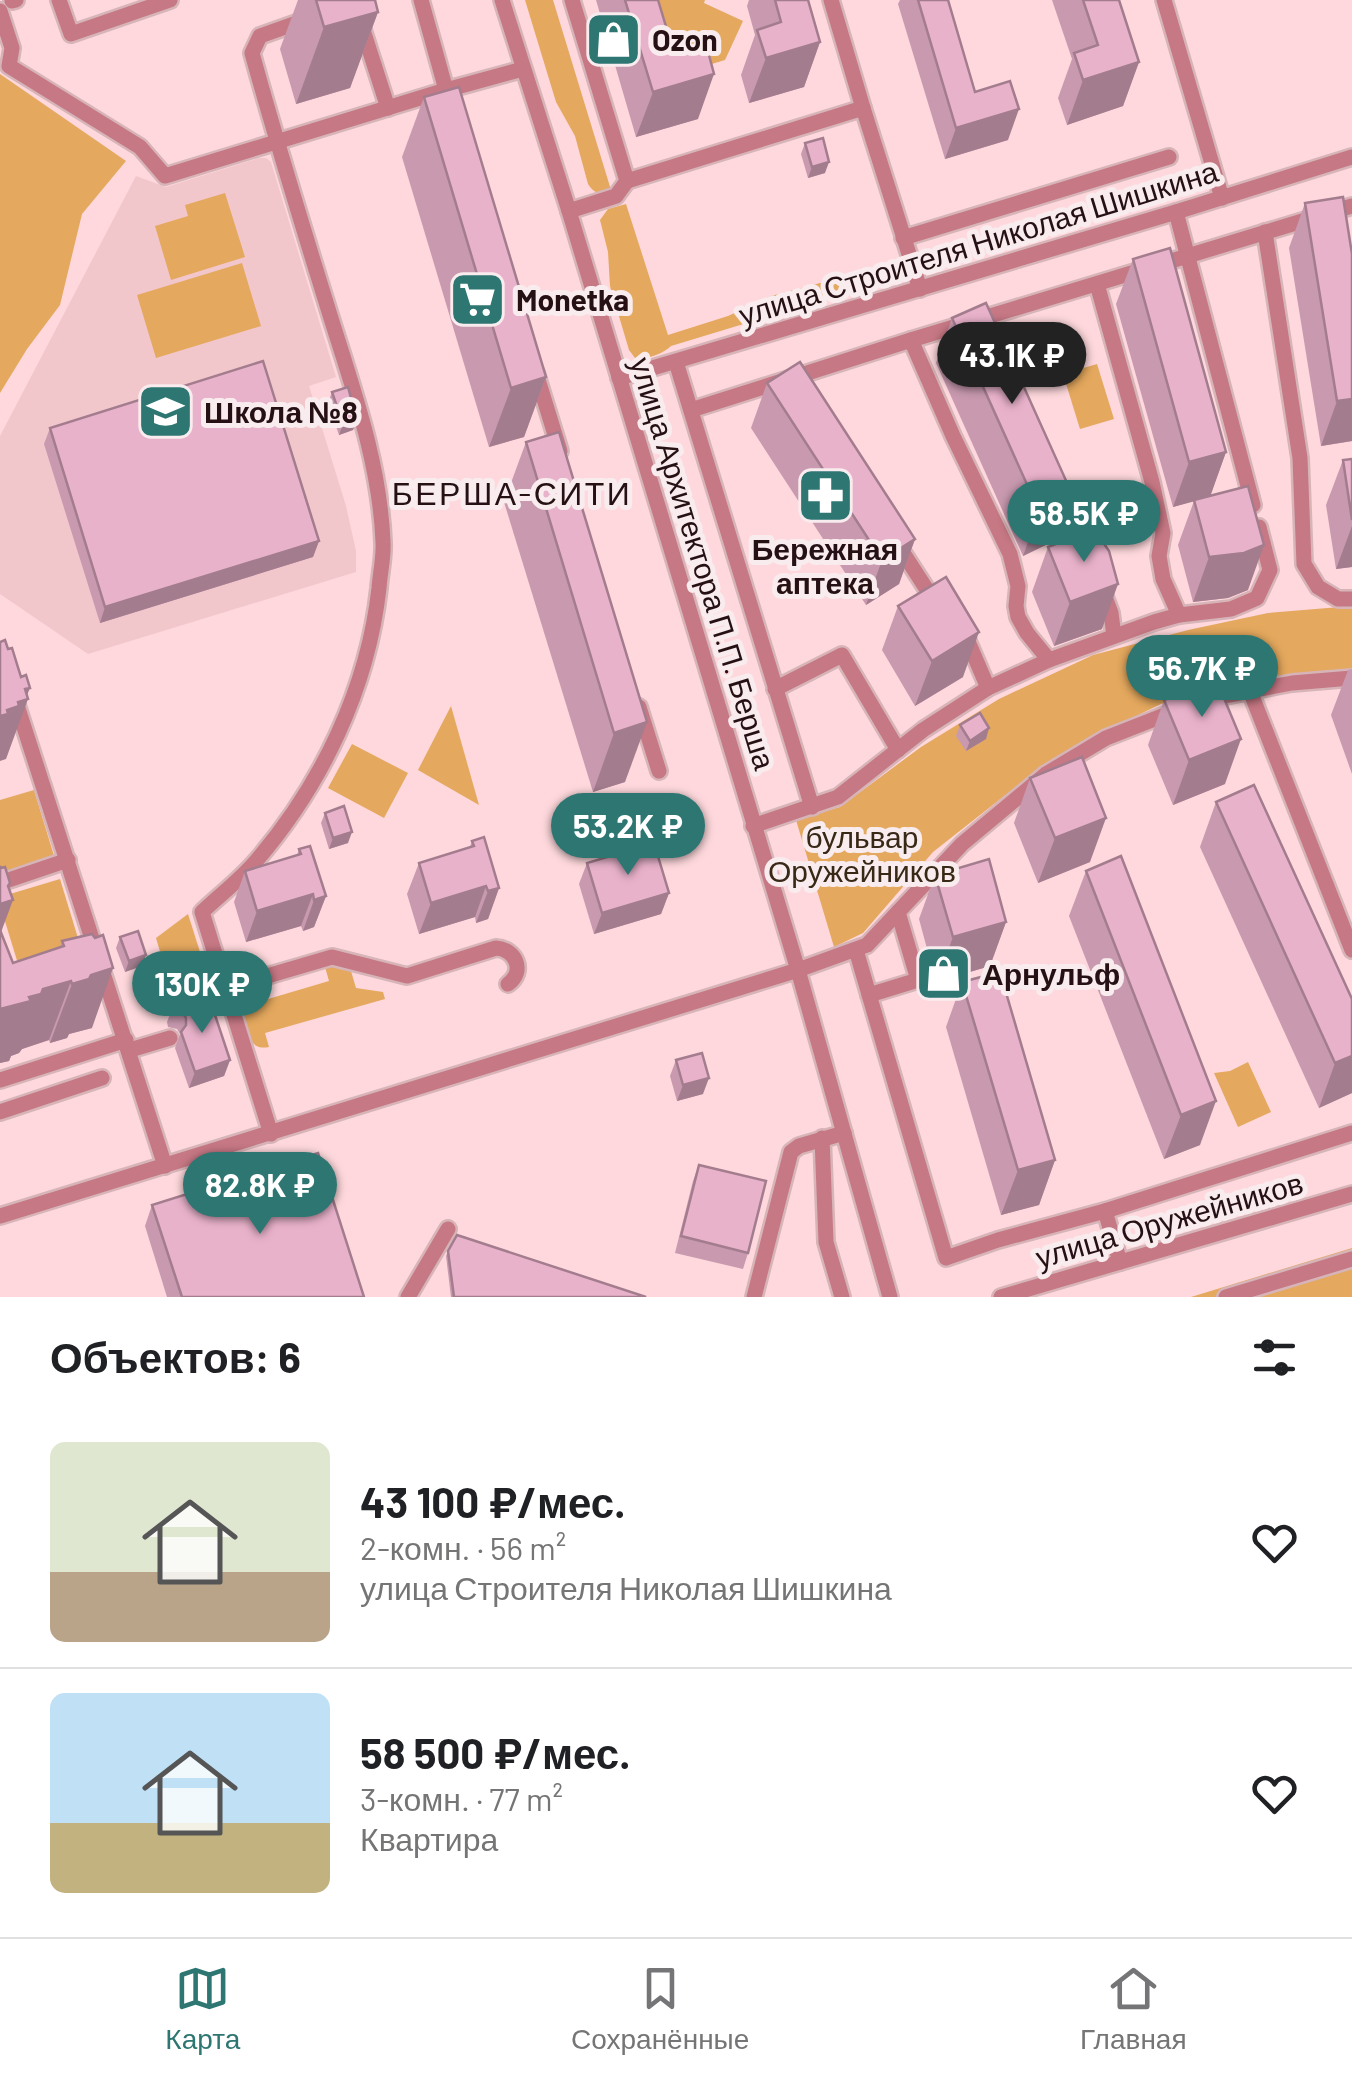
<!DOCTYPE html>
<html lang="ru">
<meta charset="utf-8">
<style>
:root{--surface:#fff;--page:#f6f6f6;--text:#202124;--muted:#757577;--line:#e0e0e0;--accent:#2d7672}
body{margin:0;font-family:Barlow,sans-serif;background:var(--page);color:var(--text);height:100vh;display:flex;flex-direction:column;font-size:38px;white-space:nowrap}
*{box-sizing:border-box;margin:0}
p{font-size:32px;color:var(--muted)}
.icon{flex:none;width:55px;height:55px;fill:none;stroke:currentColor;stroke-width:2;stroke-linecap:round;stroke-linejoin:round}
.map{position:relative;height:1297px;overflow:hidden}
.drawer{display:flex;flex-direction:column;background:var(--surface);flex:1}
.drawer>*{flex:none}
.price{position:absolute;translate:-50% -85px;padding:0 22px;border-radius:35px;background:var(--accent);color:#fff;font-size:32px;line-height:65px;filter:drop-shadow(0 2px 5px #0008)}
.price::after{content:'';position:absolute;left:50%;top:60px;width:30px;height:22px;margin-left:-15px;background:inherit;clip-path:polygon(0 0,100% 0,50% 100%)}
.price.current{background:#222;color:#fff}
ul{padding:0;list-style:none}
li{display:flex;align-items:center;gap:30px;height:250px;padding:0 50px}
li+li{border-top:2px solid var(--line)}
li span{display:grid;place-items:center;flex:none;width:280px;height:200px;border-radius:15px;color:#555}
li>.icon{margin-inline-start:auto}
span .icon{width:120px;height:120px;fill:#fffc;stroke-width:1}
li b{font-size:42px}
h2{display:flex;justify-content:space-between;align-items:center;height:120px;padding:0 50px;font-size:42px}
.tabs{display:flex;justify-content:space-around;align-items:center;height:140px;border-top:2px solid var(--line);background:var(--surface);font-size:28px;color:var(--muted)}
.tabs a{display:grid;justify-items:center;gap:5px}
.tabs .current{color:var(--accent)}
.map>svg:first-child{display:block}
.built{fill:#f2c7cc}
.green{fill:#e4a85e}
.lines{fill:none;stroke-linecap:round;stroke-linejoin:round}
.minor-casing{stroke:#d7b4b8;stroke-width:20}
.minor{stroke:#c67884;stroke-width:15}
.wall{fill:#c899af}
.shaded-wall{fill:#a37d8e}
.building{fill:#e9b2cb;stroke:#a37d8e;stroke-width:2.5}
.labels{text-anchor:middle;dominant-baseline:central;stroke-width:10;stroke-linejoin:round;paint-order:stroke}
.poi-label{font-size:30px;font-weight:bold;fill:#251013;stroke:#f9ecee;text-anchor:start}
.street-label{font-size:30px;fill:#251013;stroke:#f9ecee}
.park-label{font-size:30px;fill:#382816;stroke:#f9ecee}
.neighbourhood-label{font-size:32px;letter-spacing:2.5px;fill:#251013;stroke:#f9ecee}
</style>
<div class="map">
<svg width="1352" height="1297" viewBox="0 0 1352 1297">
<rect width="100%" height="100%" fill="#fed8dc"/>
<path class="built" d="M259,158h7l5,4 65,215 -27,9 37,120 10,45v21l-268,82 -88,-60v-158l136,-260 30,11z"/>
<g class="green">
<path d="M525,0h28l58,190c-11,4 -16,5 -23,-6l-13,-48 -19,-34z"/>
<path d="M649,0h56l-1,3 39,18 -18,39 -53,16z"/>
<path d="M0,74l126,87 -44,53 -22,91 -33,44 -27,44z"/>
<path d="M225,193l20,64 -74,23 -16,-54 33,-10 -3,-11z"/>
<path d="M626,204l42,131 60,-19 43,-20 121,-32 2,10 -104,31 -10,8 -109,33c-8,8 -25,14 -36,12l-6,-8 -19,-64 -2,-34 -8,-32 8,-11z"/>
<path d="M242,263l19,63 -105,32 -19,-63z"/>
<path d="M1097,364l17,55 -34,10 -17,-55z"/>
<path d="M1352,606v63l-132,16 -59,19 -83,40 -70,49 -75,59 -70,81 -29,14 -38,-127 44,-13 81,-60 78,-48 94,-44 95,-25 80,-17z"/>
<path d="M451,706l28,99 -61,-35z"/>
<path d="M352,744l56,29 -24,45 -56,-30z"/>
<path d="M34,790l21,69 -55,16v-75z"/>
<path d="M60,879l21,69 -62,19 -19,-62v-8z"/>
<path d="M188,914l24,76 -37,12 -19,-64z"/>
<path d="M330,965l21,6 5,17 27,4 2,7 -120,34 4,14c-23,5 -24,-23 -29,-40 -1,-9 5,-15 12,-19l6,14 71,-21 -4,-14z"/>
<path d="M1248,1062l23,50 -33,15 -24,-54 16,-2z"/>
<path d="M1352,1248v49h-161z"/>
</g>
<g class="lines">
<defs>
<g id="minor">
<path d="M59,0l12,34 99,-34"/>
<path d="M421,0l25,90 77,-21"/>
<path d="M502,0l67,211 229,759 92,327"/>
<path d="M1164,0l58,198"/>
<path d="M12,1l4,-1"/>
<path d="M0,11l12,37 -3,18 131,81 25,29 281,-86 6,17"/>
<path d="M362,27l26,81"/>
<path d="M863,108l57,181"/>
<path d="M627,181l236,-73 -32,-108"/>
<path d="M569,211l47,-15 11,-15 -55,-181"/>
<path d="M1176,212l77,293"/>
<path d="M1265,232l35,226 4,106 14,23 20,12h14"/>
<path d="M903,238l266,-81"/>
<path d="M1097,284l55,198 11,51 -4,23 4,23 16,36"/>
<path d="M911,340l42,96 57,118 8,32 -2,20 2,11 9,16 22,27"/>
<path d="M676,362l136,445"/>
<path d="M536,373l24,78"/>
<path d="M619,378l557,-166 176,-55"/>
<path d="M691,410l220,-70 441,-134"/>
<path d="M1054,507l22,48"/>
<path d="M898,545l33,51 8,8"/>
<path d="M1102,589l9,24 3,23"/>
<path d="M964,632l24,56"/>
<path d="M0,669l7,5 158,492"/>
<path d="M775,689l67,-34 56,95"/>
<path d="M1250,691l42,-8 60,-5"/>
<path d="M1206,700l44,-9 102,259"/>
<path d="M639,707l20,64"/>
<path d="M753,826l85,-29 85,-67 65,-42 61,-28 105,-38 25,-7 52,-6 26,-11 13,-28 -11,-43"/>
<path d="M0,883l68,-23"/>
<path d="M856,950l90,308 52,-18 107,-29 247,-78"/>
<path d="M226,988l106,-31 75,19 89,-28c19,1 30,23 12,36"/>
<path d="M869,995l49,-15 -20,-68"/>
<path d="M130,1050l40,-12"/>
<path d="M0,1080l126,-40"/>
<path d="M0,1112l102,-34"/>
<path d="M271,1134l-69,-222c18,-17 39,-33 55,-52 65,-76 111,-172 122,-272 1,-15 5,-31 4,-46 -3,-78 -30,-153 -53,-227 -27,-87 -54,-174 -78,-262l8,-17 45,-16"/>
<path d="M822,1138l4,104 16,55"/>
<path d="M1105,1211l15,51"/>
<path d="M0,1216l798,-246 69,-25 95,-101 84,-70 60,-36 69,-27"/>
<path d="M408,1297l40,-68"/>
<path d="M754,1297l37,-145 8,-6 45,-13"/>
<path d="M1001,1297l351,-103"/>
<path d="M1226,1297l126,-38"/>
</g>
</defs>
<use href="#minor" class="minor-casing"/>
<use href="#minor" class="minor"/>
</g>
<g class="wall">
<path d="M298,0h77l3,12 -28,76 -54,16 -16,-55z"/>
<path d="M596,0h62l16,53 24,66 -62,18z"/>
<path d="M749,0h59l12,42 -16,45 -55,16 -8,-28 14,-40 -8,-29z"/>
<path d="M900,0h48l27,92 33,48 -63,19 -47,-155z"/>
<path d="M1052,0h67l20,62 -16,44 -56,19 -9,-27 14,-39z"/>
<path d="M424,97l122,280 -22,60 -35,10 -87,-290z"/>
<path d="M805,143l20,30 -17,5 -7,-24z"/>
<path d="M1305,203l47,51v187l-31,5 -32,-198z"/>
<path d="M1133,259l93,193 -16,44 38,94 -20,8 -35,4 -15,-57 16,-44 -21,6 -57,-203z"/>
<path d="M952,318l121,178 -17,44 -33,16 -87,-193z"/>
<path d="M767,383l148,156 -16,45 -33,21 -115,-177z"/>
<path d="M332,392l25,28 -4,10 -14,5 -11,-32z"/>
<path d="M50,428l269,113 -6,16 -213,66 -56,-179z"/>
<path d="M559,432l66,350 -32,10 -89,-290 22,-60z"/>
<path d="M1352,459v108l-16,2 -10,-64 17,-45z"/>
<path d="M1048,547l54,82 -48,17 -22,-54z"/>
<path d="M898,606l65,71 -48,29 -33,-56z"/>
<path d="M1352,669v105l-21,-59 17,-45z"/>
<path d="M1164,700l61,84 -52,21 -25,-60z"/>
<path d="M960,725l29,3 -3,11 -20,12 -10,-15z"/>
<path d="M1030,778l60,84 -52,21 -24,-60z"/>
<path d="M1216,802l136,197v94l-33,15 -119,-261z"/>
<path d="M325,813l23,30 -19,6 -8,-26z"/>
<path d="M472,841l27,47 -11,31 -12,4 -1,-6 -56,17 -12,-40 12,-31 51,-16z"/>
<path d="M299,849l27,47 -12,31 -11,4 -2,-5 -55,16 -12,-40 11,-31 52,-16z"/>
<path d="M587,863l82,30 -8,21 -67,20 -15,-50z"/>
<path d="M0,866l10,17 -9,50 12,30 47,-16 2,-6 30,87 -23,6 -2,4 -17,5 -1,-3 -27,9 -3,4 -8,3 -2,5 -9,2z"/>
<path d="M1086,871l114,274 -36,14 -95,-243z"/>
<path d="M935,875l71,47 -16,44 -54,16 -17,-63z"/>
<path d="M120,937l22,29 -17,6 -9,-24z"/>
<path d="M962,982l93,178 -16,45 -38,10 -55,-188z"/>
<path d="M173,1006l31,10 26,44 -6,16 -35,12 -14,-40 5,-14 -3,-5 -9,-2 -1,-5z"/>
<path d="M676,1060l27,34 -26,7 -7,-25z"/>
<path d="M699,1165l49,88 -5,16 -68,-16 18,-72z"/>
<path d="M152,1205l212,92h-197l-22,-71z"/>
<path d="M448,1251l198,46h-195l-5,-41z"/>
</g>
<g class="shaded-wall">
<path d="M378,12l-28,76 -54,16 28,-77z"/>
<path d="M820,42l-16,45 -55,16 17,-45z"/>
<path d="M1139,62l-16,44 -56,19 16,-45z"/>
<path d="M714,74l-16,45 -62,18 17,-45z"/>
<path d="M1019,109l-11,31 -63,19 11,-31z"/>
<path d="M829,162l-4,11 -17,5 4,-11z"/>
<path d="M546,377l-22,60 -35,10 22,-59z"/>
<path d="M1352,399v42l-31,5 16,-45z"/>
<path d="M357,420l-4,10 -14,5 4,-11z"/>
<path d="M1226,452l-16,45 -37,10 16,-45z"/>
<path d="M1073,496l-17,44 -33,16 16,-45z"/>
<path d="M1352,526v41l-16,2z"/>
<path d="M915,539l-16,45 -33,21 16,-45z"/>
<path d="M319,541l-6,16 -213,66 5,-16z"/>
<path d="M1264,545l-16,45 -20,8 -35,4 16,-45z"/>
<path d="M1118,584l-16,45 -48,17 16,-44z"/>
<path d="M979,632l-16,45 -48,29 17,-45z"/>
<path d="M30,688l-5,12 3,-1 -22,60 -6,2v-45l25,-27z"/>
<path d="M647,722l-22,60 -32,10 21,-59z"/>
<path d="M989,728l-3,11 -20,12 4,-10z"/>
<path d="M1241,739l-16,45 -52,21 16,-45z"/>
<path d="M1106,818l-16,44 -52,21 17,-45z"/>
<path d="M352,832l-4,11 -19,6 4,-11z"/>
<path d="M10,883l-7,20 10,-3 -13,35v-31z"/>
<path d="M486,886l-11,31 -56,17 12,-31z"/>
<path d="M499,888l-11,31 -12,4 12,-32z"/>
<path d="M669,893l-8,21 -67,20 8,-21z"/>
<path d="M313,894l-12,32 -55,16 11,-31z"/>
<path d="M326,896l-12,31 -11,4 11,-31z"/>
<path d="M1006,922l-16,44 -54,16 17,-45z"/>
<path d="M146,955l-4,11 -17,6 4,-11z"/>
<path d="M113,968l-21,60 -23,6 -2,4 -17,5 22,-59 19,-9z"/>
<path d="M71,981l-22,59 -27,9 -3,4 -8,3 -2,5 -9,2v-54l29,-12 14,-8z"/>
<path d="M1352,1056v37l-33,15 16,-45z"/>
<path d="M230,1060l-6,16 -35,12 6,-16z"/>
<path d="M709,1078l-6,16 -26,7 6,-16z"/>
<path d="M1216,1101l-16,44 -36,14 17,-44z"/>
<path d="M1055,1160l-16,45 -38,10 17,-45z"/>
</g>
<g class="building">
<path d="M316,0h59l3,12 -54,15z"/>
<path d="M625,0h33l16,53 32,-9 8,30 -61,18z"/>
<path d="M775,0h33l12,42 -54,16 -9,-28 24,-8z"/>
<path d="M918,0h30l27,92 35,-11 9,28 -63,19z"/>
<path d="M1083,0h36l20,62 -56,18 -9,-27 24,-8z"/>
<path d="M459,87l87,290 -35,11 -87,-291z"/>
<path d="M823,138l6,24 -17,5 -7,-24z"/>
<path d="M1343,197l9,57v145l-15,2 -32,-198z"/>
<path d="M1170,248l56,204 -37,10 -56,-203z"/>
<path d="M986,303l87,193 -34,15 -87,-193z"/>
<path d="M263,361l56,180 -214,66 -55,-179z"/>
<path d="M800,362l115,177 -33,21 -115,-177z"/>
<path d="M348,387l9,33 -14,4 -11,-32z"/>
<path d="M559,432l88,290 -33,11 -88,-291z"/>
<path d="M1352,459v61l-9,-60z"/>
<path d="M1248,486l16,59 -20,8 -35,4 -15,-57z"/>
<path d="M1094,529l15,22 9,33 -48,18 -22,-55z"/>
<path d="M946,577l33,55 -47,29 -34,-55z"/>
<path d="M5,640l3,9 4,-1 9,29 5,-2 4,13 -5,1 3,10 -10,3 1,4 -12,4 1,4 -8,2v-74z"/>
<path d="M1216,679l25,60 -52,21 -25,-60z"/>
<path d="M980,713l9,15 -19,13 -10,-16z"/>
<path d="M1082,757l24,61 -51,20 -25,-60z"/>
<path d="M1254,785l98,214v57l-17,7 -119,-261z"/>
<path d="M344,806l8,26 -19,6 -8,-25z"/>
<path d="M484,837l15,51 -11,3 -2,-5 -55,17 -12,-40 55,-17 -2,-5z"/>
<path d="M654,843l15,50 -67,20 -15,-50z"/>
<path d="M310,846l16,50 -12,4 -1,-6 -56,17 -12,-40 56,-17 -2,-5z"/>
<path d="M1121,856l95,245 -35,14 -95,-244z"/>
<path d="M989,859l17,63 -53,15 -18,-62z"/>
<path d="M0,866l1,2 4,-1 5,16 -2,3 5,14 -13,4z"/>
<path d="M0,930l13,33 51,-17 -2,-5 30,-7 3,4 8,-3 10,33 -22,7 -2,4 -17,5 -1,-3 -28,8 -2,5 -12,3 2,4 -31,8z"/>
<path d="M138,931l8,24 -17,6 -9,-24z"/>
<path d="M1000,972l55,188 -37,10 -56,-188z"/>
<path d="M198,997l6,19 10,-4 16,48 -35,12 -14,-40 5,-7v-7l-3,-5 -9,-2 -1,-5z"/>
<path d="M702,1053l7,25 -26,7 -7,-25z"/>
<path d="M318,1153l46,144h-182l-30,-92z"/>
<path d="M699,1165l67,16 -18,72 -67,-17z"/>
<path d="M457,1235l189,62h-192l-6,-46z"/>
</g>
<defs>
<symbol id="shop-square" viewBox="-11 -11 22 22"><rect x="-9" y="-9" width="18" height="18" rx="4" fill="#2d7672" stroke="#f9ecee"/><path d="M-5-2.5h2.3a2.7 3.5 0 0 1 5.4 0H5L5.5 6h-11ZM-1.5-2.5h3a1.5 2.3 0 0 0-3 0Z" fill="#fff"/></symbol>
<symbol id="supermarket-square" viewBox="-11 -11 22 22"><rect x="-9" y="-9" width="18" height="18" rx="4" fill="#2d7672" stroke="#f9ecee"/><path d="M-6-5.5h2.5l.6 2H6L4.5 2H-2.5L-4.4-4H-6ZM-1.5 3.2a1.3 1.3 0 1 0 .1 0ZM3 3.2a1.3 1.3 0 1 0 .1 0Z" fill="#fff"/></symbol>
<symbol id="school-square" viewBox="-11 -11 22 22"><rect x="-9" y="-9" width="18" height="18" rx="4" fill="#2d7672" stroke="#f9ecee"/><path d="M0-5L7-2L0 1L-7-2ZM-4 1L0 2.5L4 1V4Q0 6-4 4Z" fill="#fff"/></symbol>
<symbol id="pharmacy-square" viewBox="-11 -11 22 22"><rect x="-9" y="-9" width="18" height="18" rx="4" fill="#2d7672" stroke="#f9ecee"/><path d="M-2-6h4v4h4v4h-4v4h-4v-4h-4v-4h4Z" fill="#fff"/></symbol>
</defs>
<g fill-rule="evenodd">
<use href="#shop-square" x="582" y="8" width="63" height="63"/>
<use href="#supermarket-square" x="446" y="268" width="63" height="63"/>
<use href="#school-square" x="134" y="380" width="63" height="63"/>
<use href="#pharmacy-square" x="794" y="464" width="63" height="63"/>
<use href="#shop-square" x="912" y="942" width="63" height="63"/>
</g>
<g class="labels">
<g class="poi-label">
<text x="652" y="39">Ozon</text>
<text x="516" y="299">Monetka</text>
<text x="204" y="411">Школа №8</text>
<text x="825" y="548" text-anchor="middle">Бережная<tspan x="825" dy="34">аптека</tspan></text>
<text x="982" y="973">Арнульф</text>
</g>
<g class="street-label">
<text transform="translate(978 242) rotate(-17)">улица Строителя Николая Шишкина</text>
<text transform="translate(704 563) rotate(73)">улица Архитектора П.П. Берша</text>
<text transform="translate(1169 1219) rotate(-16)">улица Оружейников</text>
</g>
<g class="park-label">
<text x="862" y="836">бульвар<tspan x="862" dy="34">Оружейников</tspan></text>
</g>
<g class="neighbourhood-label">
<text x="512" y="492">БЕРША-СИТИ</text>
</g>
</g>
</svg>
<b class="price current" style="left:1012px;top:407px">43.1K ₽</b>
<b class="price" style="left:1084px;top:565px">58.5K ₽</b>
<b class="price" style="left:1202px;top:720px">56.7K ₽</b>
<b class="price" style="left:628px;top:878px">53.2K ₽</b>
<b class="price" style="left:202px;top:1036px">130K ₽</b>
<b class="price" style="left:260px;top:1237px">82.8K ₽</b>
</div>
<section class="drawer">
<h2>Объектов: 6<svg class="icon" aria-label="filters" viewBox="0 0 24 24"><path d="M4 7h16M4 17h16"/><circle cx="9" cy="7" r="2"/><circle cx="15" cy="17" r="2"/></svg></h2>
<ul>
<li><span style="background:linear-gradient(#dfe7d0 65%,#b9a48a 0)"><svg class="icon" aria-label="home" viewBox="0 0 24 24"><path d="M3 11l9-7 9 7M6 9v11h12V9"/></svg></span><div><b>43 100 ₽/мес.</b><p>2-комн. · 56 m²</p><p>улица Строителя Николая Шишкина</p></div><svg class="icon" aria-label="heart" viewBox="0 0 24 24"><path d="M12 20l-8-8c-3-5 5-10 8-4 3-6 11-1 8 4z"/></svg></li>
<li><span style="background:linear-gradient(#bfe0f5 65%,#c2b280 0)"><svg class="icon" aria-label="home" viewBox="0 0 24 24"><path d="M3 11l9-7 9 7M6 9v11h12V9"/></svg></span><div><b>58 500 ₽/мес.</b><p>3-комн. · 77 m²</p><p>Квартира</p></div><svg class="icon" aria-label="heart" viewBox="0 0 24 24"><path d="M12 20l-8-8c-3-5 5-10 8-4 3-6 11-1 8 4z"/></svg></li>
</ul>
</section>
<nav class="tabs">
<a class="current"><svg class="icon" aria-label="map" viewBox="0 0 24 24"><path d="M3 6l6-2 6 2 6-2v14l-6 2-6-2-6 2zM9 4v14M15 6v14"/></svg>Карта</a>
<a><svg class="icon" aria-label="saved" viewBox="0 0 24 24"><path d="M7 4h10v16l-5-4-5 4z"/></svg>Сохранённые</a>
<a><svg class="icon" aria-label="home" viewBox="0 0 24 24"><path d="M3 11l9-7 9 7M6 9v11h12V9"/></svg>Главная</a>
</nav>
